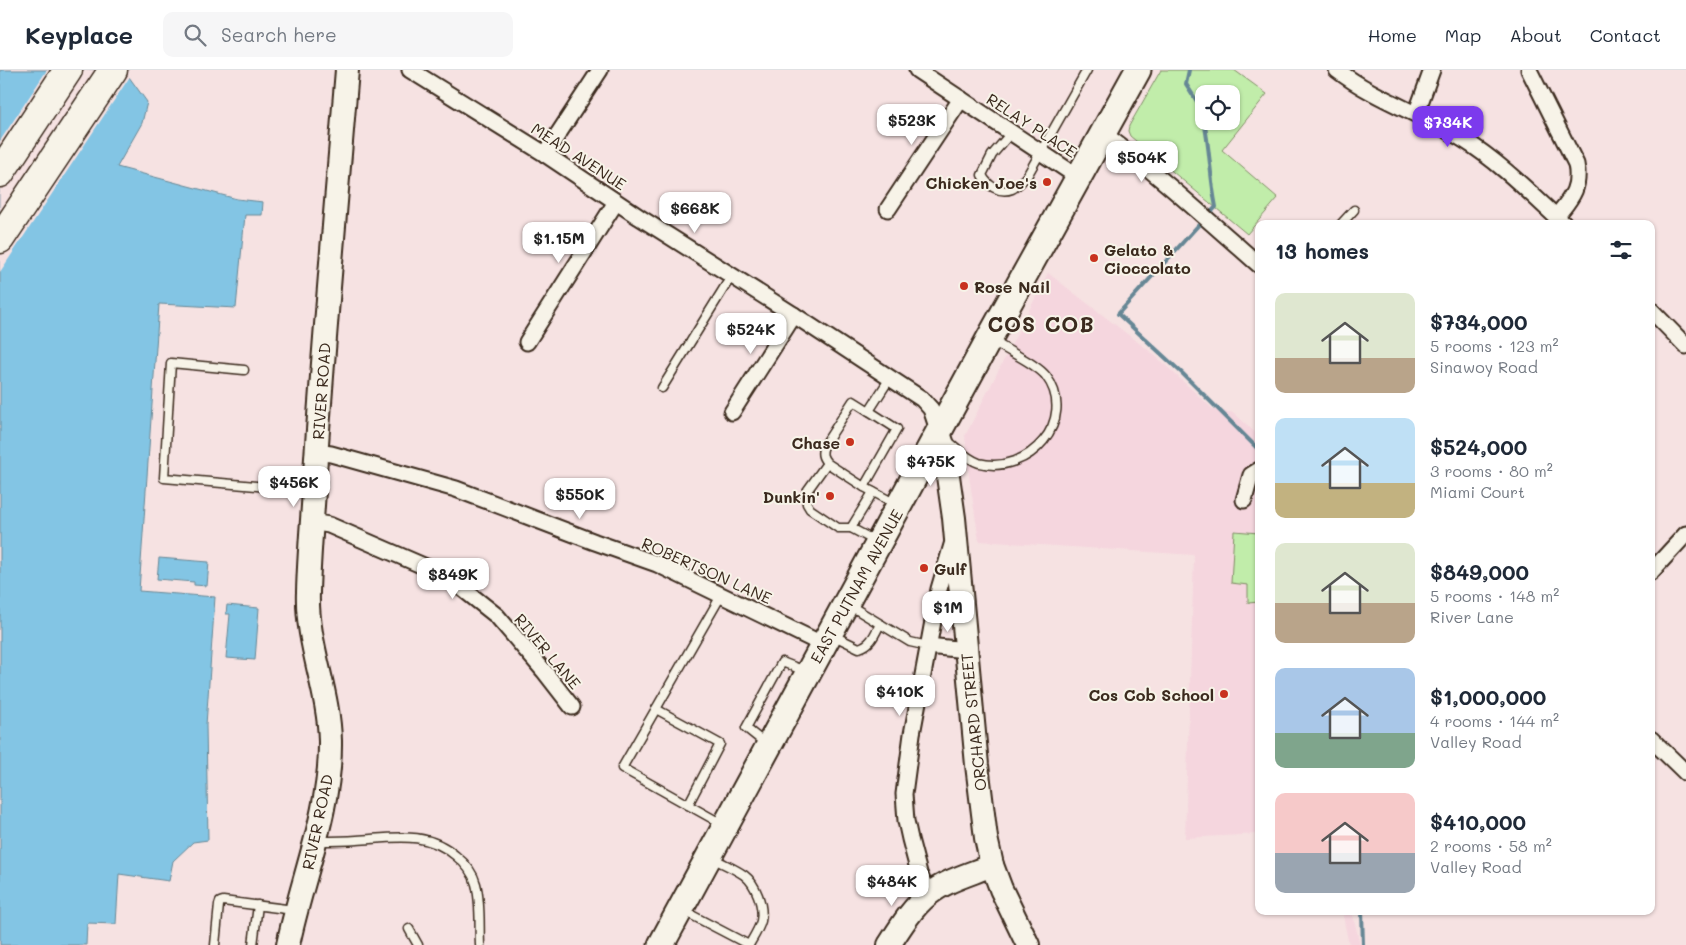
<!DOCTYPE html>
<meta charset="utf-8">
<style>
:root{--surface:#fff;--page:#f6f6f7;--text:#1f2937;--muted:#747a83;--line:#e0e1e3;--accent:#7c3aed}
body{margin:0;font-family:Mali,sans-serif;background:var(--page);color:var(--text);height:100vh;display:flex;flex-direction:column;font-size:19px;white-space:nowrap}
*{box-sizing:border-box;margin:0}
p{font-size:16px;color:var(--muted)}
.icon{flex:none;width:28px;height:28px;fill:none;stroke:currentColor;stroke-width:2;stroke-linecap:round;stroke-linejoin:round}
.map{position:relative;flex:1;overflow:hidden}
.drawer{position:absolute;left:1255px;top:150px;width:400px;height:695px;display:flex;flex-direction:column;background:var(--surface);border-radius:10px;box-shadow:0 1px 4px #0004}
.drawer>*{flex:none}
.buttons{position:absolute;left:1195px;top:15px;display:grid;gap:10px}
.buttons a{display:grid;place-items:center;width:45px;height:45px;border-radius:10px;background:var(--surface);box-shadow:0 1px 4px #0004;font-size:25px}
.price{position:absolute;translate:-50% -42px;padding:0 11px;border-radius:10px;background:#fff;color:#222;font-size:16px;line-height:32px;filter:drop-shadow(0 1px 2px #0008)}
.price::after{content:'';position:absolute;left:50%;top:30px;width:15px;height:11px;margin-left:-8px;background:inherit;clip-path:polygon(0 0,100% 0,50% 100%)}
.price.current{background:var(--accent);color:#fff}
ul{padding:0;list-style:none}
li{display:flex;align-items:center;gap:15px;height:125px;padding:0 20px}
li span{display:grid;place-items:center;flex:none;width:140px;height:100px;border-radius:10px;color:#555}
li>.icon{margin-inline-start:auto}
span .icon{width:60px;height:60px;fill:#fffc;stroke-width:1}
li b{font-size:21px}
h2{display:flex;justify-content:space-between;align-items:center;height:60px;padding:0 20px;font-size:21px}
header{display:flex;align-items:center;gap:30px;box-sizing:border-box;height:70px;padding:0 25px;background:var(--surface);border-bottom:1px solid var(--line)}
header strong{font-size:24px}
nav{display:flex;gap:28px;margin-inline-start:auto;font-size:18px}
.search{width:350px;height:45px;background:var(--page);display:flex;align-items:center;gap:12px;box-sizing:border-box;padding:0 18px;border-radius:10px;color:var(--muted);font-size:19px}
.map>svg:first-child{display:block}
.built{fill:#f5d6de}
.green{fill:#c1edaa;stroke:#7e8c64;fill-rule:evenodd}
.water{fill:#83c5e4;stroke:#668795}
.pier{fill:#f6e2e2}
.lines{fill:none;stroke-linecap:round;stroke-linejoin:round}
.stream{stroke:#668795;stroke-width:4}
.lane-casing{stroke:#3b2a1e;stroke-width:11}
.street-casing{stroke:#3b2a1e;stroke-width:19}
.secondary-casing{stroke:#3b2a1e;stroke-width:26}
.primary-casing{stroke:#3b2a1e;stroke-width:29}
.highway-casing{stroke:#3b2a1e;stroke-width:31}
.lane{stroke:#f7f3e8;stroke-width:8}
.street{stroke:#f7f3e8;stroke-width:15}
.secondary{stroke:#f7f3e8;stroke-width:22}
.primary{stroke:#f7f3e8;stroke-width:25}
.highway{stroke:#f7f3e8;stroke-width:28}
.poi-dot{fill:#c8321e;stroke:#f7f3e8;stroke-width:2}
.labels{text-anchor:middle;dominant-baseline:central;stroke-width:4;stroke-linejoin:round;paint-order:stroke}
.street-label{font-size:16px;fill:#3b2a1e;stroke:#f7f3e8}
.poi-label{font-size:16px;font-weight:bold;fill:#3b2a1e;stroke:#f7f3e8;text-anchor:end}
.district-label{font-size:21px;font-weight:bold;letter-spacing:1px;fill:#3b2a1e;stroke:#f7f3e8}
</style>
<header>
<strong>Keyplace</strong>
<div class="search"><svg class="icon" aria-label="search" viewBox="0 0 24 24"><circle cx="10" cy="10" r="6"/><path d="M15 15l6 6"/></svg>Search here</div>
<nav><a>Home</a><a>Map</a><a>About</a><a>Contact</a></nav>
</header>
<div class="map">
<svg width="1686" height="875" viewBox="0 0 1686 875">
<rect width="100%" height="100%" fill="#f6e2e2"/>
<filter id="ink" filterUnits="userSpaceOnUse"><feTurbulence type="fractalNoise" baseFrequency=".02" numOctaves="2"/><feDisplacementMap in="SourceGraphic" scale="10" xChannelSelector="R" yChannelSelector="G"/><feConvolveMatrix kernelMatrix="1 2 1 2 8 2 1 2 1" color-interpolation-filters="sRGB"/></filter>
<g filter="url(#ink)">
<g class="built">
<path d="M1048,203l104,80 61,56 21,4 25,23v398l-74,4 9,-283 -215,-14 -10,-65 -4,-40z"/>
<path d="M1342,841h10l8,34h-11z"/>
</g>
<g class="green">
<path d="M1161,0h73l33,24 -45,56 56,48 -31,36 -117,-98 -2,-5 1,-5zM1204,24h27v27h-27z"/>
<path d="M1234,461l25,2v69l-11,1v-18l-17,-2z"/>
</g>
<g class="water">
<path d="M0,0h124l23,32 -5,21 -25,44 120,32 26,3 -1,13h-17l-9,93 -77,-4 -20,287 76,6 -9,128 2,115 -15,2 -20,19 -4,20 -50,-7 -3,50 -29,-1 -1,22h-86z"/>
<path d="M159,488l50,4 -2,24 -13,-1v-3l-37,-3z"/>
<path d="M227,535l32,3 -4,52 -29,-2 4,-44h-4z"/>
</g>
<path class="pier" d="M47,0h80l4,5 -131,197v-131z"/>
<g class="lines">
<g class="stream">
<path d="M1189,0l-3,14 17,27 1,7"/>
<path d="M1204,51c6,29 6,57 12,86l-7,7"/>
<path d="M1204,149l-86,95 64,59 77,77"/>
<path d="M1362,841l1,34"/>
</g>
<defs>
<g id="lane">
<path d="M1011,63l-19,22 -10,20c5,10 17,19 30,14 5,-2 11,-9 15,-13l60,-106"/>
<path d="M1341,154l13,-14"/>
<path d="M244,300l-73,-7 -7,115 149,13"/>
<path d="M662,318l70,-113"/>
<path d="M869,341l-16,-10 -29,45c-3,7 -2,11 3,17l37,24 32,17"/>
<path d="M948,371c10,8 19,18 31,22 49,13 100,-43 67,-87 -10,-13 -40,-25 -54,-36"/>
<path d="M827,393l-20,28 -1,6 1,7 3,5 28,19h13l24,13"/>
<path d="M864,417l33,-58 -28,-18 21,-33"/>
<path d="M851,458l22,-36"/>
<path d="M849,535l61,37 18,4"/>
<path d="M832,565l27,13c12,-3 16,-14 21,-24"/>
<path d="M656,639l64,35 -32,61"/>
<path d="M766,674l-20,-16 36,-66 23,9"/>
<path d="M722,754l-100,-56 100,-174"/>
<path d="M319,771c12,0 25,0 38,-1 36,-2 70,-10 99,16 9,7 17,17 20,28 5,19 3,41 4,61"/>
<path d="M713,788c10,6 21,10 31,17 12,9 20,31 17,46 -2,8 -8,17 -12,24"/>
<path d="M682,840l67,35"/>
<path d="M409,859l9,16"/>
<path d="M215,875l4,-40 1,-3 3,-1 71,9"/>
<path d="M253,875l5,-40"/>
</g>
<g id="street">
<path d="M410,0l135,84 94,63 155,98 128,84 9,10 8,24"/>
<path d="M917,0l161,107"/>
<path d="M1337,0c39,30 86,44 127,70 37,23 68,55 100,84"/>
<path d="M1529,0l47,94c5,25 -6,35 -20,53"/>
<path d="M1416,44l16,-44"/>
<path d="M1103,63c55,41 105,87 156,132"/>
<path d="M545,84l55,-84"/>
<path d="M888,139l73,-110"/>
<path d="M1651,240l35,36"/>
<path d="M527,272l89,-140"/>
<path d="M732,342l62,-97"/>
<path d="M316,382l15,2 125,35 139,53 62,22 167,81"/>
<path d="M1244,430l7,-25 8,-5"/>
<path d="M311,452l18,3 106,46 28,18 34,27 47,55 28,36"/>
<path d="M1651,502l35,-38"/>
<path d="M928,576l38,4"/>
<path d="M1651,669l35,34"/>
<path d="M928,825l-9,-22 -9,-34 -4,-18 -2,-27 8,-60 27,-145 13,-44"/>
</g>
<g id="secondary">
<path d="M939,363l5,15 10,70 23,247 9,73 6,27 9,24 27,56"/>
<path d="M288,875c14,-68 43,-134 42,-204 -1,-51 -24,-98 -22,-149 1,-40 5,-79 7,-119 9,-135 21,-269 32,-403"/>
<path d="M889,875c11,-17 23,-37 39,-50 18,-15 43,-21 64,-30"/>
</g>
<path id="primary" d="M661,875l328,-606 149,-269"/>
<g id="highway">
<path d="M0,103l68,-103"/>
<path d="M0,169l113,-169"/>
</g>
</defs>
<use href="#lane" class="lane-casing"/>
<use href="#street" class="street-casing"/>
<use href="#secondary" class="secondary-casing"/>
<use href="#primary" class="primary-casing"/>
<use href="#highway" class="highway-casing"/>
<use href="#lane" class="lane"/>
<use href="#street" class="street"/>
<use href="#secondary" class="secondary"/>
<use href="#primary" class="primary"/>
<use href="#highway" class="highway"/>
</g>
</g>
<g class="poi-dot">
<circle cx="1047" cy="112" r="5"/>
<circle cx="1094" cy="188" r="5"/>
<circle cx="964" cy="216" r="5"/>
<circle cx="850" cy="372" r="5"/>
<circle cx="830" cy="426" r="5"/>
<circle cx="924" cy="498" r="5"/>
<circle cx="1224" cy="624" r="5"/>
</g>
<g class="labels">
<g class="street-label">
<text transform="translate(1032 55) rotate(33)">RELAY PLACE</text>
<text transform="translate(579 86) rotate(33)">MEAD AVENUE</text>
<text transform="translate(321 321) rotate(-86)">RIVER ROAD</text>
<text transform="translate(707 500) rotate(24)">ROBERTSON LANE</text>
<text transform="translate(856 516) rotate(-61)">EAST PUTNAM AVENUE</text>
<text transform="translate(548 581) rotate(50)">RIVER LANE</text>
<text transform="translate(973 652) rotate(-96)">ORCHARD STREET</text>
<text transform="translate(317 752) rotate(-78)">RIVER ROAD</text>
</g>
<g class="poi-label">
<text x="1037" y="112">Chicken Joe's</text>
<text x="1104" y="179" text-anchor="start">Gelato &amp;<tspan x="1104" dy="18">Cioccolato</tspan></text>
<text x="974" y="216" text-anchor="start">Rose Nail</text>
<text x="840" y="372">Chase</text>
<text x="820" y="426">Dunkin'</text>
<text x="934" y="498" text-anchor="start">Gulf</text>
<text x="1214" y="624">Cos Cob School</text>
</g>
<g class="district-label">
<text x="1041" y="253">COS COB</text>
</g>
</g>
</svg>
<div class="buttons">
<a><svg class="icon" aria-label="locate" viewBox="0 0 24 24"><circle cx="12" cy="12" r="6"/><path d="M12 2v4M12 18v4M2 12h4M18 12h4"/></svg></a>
</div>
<b class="price" style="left:912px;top:76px">$523K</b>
<b class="price current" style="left:1448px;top:78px">$734K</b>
<b class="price" style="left:1142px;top:113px">$504K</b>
<b class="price" style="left:695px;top:164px">$668K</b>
<b class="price" style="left:559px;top:194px">$1.15M</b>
<b class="price" style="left:751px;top:285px">$524K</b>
<b class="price" style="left:931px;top:417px">$475K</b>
<b class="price" style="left:294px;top:438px">$456K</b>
<b class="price" style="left:580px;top:450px">$550K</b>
<b class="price" style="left:453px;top:530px">$849K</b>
<b class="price" style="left:948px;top:563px">$1M</b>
<b class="price" style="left:900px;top:647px">$410K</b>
<b class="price" style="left:892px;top:837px">$484K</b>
<section class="drawer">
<h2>13 homes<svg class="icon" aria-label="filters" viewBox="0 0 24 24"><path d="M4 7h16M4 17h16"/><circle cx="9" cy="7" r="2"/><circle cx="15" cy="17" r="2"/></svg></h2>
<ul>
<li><span style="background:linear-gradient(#dfe7d0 65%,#b9a48a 0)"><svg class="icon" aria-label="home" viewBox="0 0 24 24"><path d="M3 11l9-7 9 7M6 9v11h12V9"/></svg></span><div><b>$734,000</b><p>5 rooms · 123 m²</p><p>Sinawoy Road</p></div></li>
<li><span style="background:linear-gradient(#bfe0f5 65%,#c2b280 0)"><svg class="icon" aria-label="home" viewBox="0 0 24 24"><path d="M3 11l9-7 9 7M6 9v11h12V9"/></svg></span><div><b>$524,000</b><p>3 rooms · 80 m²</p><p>Miami Court</p></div></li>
<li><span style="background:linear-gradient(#dfe7d0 60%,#b9a48a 0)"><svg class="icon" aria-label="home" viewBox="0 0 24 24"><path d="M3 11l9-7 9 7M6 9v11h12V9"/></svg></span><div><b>$849,000</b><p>5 rooms · 148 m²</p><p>River Lane</p></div></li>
<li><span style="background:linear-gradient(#a9c7e8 65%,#7fa58c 0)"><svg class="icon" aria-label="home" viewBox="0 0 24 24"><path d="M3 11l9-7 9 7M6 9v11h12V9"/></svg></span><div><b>$1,000,000</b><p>4 rooms · 144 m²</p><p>Valley Road</p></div></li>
<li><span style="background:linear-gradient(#f6c9c9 60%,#9aa5b1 0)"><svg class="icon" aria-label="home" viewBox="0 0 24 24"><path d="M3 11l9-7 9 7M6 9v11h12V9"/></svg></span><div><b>$410,000</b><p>2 rooms · 58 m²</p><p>Valley Road</p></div></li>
</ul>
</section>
</div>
